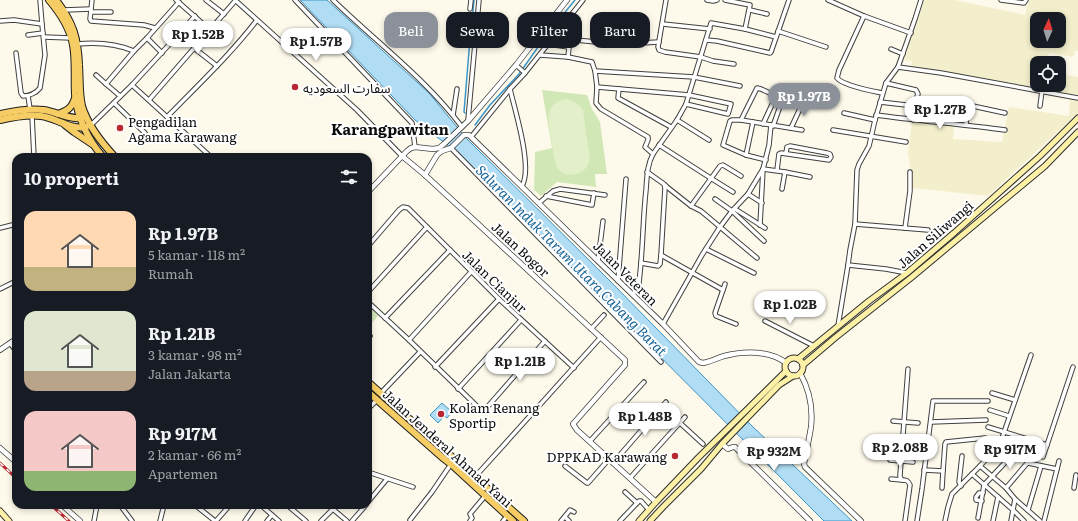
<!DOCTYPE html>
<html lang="id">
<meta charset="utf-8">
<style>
:root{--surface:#171b24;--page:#242831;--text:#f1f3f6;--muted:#9ea1a6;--accent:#8c9099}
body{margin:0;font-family:Literata,"Noto Sans Arabic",serif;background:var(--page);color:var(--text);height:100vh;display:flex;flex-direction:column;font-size:15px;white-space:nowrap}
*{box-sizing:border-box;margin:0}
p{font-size:13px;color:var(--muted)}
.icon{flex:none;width:22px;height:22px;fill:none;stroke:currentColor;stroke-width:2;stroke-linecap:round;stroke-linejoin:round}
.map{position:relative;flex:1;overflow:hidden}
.details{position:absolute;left:12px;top:153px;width:360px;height:356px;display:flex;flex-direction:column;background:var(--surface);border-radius:12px;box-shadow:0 2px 6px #0003}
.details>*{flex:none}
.hud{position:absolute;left:384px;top:12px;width:380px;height:36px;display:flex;gap:8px}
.needle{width:26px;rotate:4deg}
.fabs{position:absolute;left:1030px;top:12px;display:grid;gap:8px}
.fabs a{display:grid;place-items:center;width:36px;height:36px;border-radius:8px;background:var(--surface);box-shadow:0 2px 6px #0003;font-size:20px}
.price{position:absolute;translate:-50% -34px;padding:0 9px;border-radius:14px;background:#fff;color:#222;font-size:13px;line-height:26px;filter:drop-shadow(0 1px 2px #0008)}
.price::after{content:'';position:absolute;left:50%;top:24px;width:12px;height:9px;margin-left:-6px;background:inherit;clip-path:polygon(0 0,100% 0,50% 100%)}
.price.active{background:var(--accent);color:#fff}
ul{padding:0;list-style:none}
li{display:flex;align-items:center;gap:12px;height:100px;padding:0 12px}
li span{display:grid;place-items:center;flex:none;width:112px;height:80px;border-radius:12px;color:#555}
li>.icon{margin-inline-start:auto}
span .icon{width:48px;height:48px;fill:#fffc;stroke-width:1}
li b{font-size:17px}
h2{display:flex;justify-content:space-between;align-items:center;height:48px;padding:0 12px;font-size:17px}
.tag{padding:0 14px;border-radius:12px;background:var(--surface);box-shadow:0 2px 6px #0003;font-size:14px;line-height:36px}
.tag.active{background:var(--accent);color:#fff}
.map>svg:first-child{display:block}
.farmland{fill:#f3efcc;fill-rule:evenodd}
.green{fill:#d1e7b6}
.pitch{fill:#e2efc8}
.water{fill:#b1ddf4;stroke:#3a95c9}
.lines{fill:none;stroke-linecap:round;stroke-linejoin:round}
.stream{stroke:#3a95c9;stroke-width:1.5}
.minor-casing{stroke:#3f3f3f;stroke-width:5.5}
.tertiary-casing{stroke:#3f3f3f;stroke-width:6}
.secondary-casing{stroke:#2e2e2e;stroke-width:7}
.primary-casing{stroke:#1d1d1d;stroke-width:8}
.minor{stroke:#fff;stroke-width:3.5}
.tertiary{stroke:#fff;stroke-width:4.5}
.secondary{stroke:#fdf1a7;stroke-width:5}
.primary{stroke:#f5cd64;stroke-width:6}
.rail-casing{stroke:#b72833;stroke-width:3}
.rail{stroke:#fff;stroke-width:1.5;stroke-dasharray:4.5;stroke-linecap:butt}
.poi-dot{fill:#b72833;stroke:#fff;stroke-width:1.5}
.labels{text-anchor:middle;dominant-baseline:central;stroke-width:4;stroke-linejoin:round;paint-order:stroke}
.poi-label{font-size:13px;fill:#0c0c0c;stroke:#fff;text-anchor:start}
.street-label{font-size:13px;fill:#0c0c0c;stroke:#fff}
.water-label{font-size:14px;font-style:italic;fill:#196599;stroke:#fff}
.quarter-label{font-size:15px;font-weight:bold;fill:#0c0c0c;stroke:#fff}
</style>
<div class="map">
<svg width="1078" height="521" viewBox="0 0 1078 521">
<rect width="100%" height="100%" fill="#fefaeb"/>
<g class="farmland">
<path d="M924,0h31l70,15 4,-15h49v51h-3l-2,6 -24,-4 -2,10h-10v22h22v-11l19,3v18l-67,-10 -100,-18 1,-6 -8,-1zM1037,19h22v22h-22z"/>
<path d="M1070,97l8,2v14l-90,83 -75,-8 -5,-35 4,-32 42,3 -1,15 49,3 7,-35 60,9z"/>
</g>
<g class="green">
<path d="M542,90l45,5 5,14 8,13 7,52h-12l1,13 -39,-5 -16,14 -7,-6 1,-38 17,-4z"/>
<path d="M368,304l10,12 -10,11z"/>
</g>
<path class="pitch" d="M566,99c8,2 13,5 17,11l7,49c0,1 -2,6 -2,6 -5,10 -20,13 -28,6 -3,-3 -4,-6 -5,-9 -2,-9 -3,-19 -5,-28 -2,-17 -5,-31 16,-35z"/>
<g class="water">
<path d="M300,0h27l102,93 37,45 144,143 142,145 100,95h-28l-369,-370 -40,-31z"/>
<path d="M442,403l10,9 -5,6 -3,-2 -6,7 -8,-8z"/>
</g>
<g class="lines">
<g class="stream">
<path d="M465,113l-1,-1 5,-61 5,-51"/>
<path d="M475,125l15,-20 29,-31 29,-41 27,-33"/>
</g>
<defs>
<g id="minor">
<path d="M40,0l2,24"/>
<path d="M92,0l-2,19 1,2 53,4 11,3"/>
<path d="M176,0l34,30"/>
<path d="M206,0l18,14"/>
<path d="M235,0l122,110 45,46"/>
<path d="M295,0l117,123 3,24"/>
<path d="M333,0c43,42 92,78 129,127"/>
<path d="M666,0l-8,47 1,3 6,2 36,5 12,4 21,3"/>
<path d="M707,0l6,1 4,-1"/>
<path d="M725,0l25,5 -5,24"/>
<path d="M828,0l36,16"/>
<path d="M1001,0l23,3 2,-3"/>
<path d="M470,9l1,-9"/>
<path d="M64,10l27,-1"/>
<path d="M750,10l17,4"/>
<path d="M91,12h20"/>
<path d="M0,21l14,-1 28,4 3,31 -5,33c-4,5 -11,8 -17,8l-2,-3 -5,-40"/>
<path d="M663,24l47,5"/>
<path d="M778,31l48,16"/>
<path d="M28,35l15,-2"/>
<path d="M44,37l27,1"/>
<path d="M147,38l15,15"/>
<path d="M706,40l11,1 53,12 1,-1 18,-52"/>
<path d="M77,44c20,-2 38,-1 57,7"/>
<path d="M547,44l22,3"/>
<path d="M194,48l23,18"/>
<path d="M891,49l12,5"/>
<path d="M540,55l28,2 24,5 3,9 2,16 -1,16 5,6 47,28v3l-3,7 8,7"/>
<path d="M568,57l1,-10 1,-5 6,-2 50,5 14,-2 19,-1"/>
<path d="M516,65l9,8"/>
<path d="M898,67l17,-48 6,-19"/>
<path d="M595,71l99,6 46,9"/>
<path d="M96,75l10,9"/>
<path d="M886,83l30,7 2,4 -2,5 52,6 37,8"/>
<path d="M132,85l79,72"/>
<path d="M597,87l92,8 42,9 -3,10 -42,-10"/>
<path d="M510,89c5,22 23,78 12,97"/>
<path d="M619,89l-1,9 53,29"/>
<path d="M882,93c-10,-2 -38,-7 -45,-15l2,-8 25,-54 47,17"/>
<path d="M28,96l2,13"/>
<path d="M120,96l-14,-12 28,-33 13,-13 32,-36"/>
<path d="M149,100l86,-99"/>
<path d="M880,102l26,3"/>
<path d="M114,103l31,30"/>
<path d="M1040,106l2,-15"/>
<path d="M844,113l31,7"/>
<path d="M453,115l4,-26"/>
<path d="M876,115c43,6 86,9 129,15"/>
<path d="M32,116l2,41"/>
<path d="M167,117c31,-32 63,-62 90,-97"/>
<path d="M468,120l11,-120"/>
<path d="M677,120l32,20"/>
<path d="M741,120l16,-32 4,1 39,18"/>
<path d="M913,120l3,-21"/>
<path d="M763,124l13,-28"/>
<path d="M966,124l2,-19"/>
<path d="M90,126l42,-41 34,-37 29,-32"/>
<path d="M773,126l10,-28"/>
<path d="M791,128l13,-28"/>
<path d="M833,130l73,12"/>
<path d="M471,137l39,-48 15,-16 58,-73"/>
<path d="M659,145l53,34 21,13"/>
<path d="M451,148l210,214"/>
<path d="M746,155l7,-33"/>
<path d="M766,160l-20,-5 -23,-10 7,-24 2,-1h9l61,10"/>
<path d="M777,170l2,-16 2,-1 48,7 2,-3 -1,-3 -3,-1 -37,-7 -3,1 -1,6"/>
<path d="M741,176l-18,-11 -3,1 -29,40 10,5 56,47"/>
<path d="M665,185l2,2 24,19"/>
<path d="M782,189l3,-17"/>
<path d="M748,194l14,9"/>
<path d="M546,196l46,9 2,-12"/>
<path d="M715,199l17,12 32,30"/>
<path d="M539,203l14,-12 7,-2 45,6"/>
<path d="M735,209l30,19"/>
<path d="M855,224l73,6"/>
<path d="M760,225l3,-56 6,-24 2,-20"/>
<path d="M0,228l16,-4"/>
<path d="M905,228l5,-37v-19"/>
<path d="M368,246l31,-36 4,-3 5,1 91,91 75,69"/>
<path d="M706,249l48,24"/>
<path d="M661,255l62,35"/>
<path d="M598,261l5,-40"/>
<path d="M641,263l17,3 2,-2 1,-9 4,-67 -1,-4 -17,-12"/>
<path d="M848,265l38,4 21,4"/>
<path d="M618,281l8,-102"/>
<path d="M725,284l-10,29 1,3 20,8"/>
<path d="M0,289l16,-8"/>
<path d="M368,292l59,-65"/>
<path d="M633,295l6,-12 1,-10c3,-28 3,-56 6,-83 1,-13 1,-25 7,-36l24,-34 9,-16 25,-81 34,6 31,8"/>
<path d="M368,302l41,38 74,72 62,-71"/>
<path d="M385,318l65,-68"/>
<path d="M765,321l49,25"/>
<path d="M663,324l39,-69 18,-28 12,-16 16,-17 15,-25 22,3 25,5"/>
<path d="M838,326l10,-61 2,-15 5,-26 2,-54 2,-6 10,-18 6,-26 11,-37 12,-16 43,6 137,25"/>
<path d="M591,329l13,-14"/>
<path d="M368,338l2,-2"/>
<path d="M409,340l62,-68"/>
<path d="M10,343l6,8"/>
<path d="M435,367l64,-68"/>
<path d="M458,389l63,-69"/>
<path d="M381,393l39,-41"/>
<path d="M992,393l23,7"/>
<path d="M368,409l9,-9"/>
<path d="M990,410l19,6"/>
<path d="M893,421l25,2"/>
<path d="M931,422l55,-2"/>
<path d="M680,423l23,21"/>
<path d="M988,427l59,18 26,-78"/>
<path d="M368,438l1,1"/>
<path d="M892,440l23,2"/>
<path d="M590,441l54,-59"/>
<path d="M1043,457l4,-12"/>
<path d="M890,460l23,2"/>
<path d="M613,463l53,-61"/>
<path d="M1028,463l29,6"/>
<path d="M565,466l22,17h1l21,-24"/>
<path d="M980,466l26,22 23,-27 -1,-3 -5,-3 -35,-12"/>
<path d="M924,470l19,1 2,-27 1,-2 39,-4"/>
<path d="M368,472l45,15"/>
<path d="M972,474l41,36 -2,11"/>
<path d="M474,478l127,-141"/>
<path d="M630,478l55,-61"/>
<path d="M891,479l11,1"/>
<path d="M961,486l-2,-4 3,-26"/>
<path d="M942,488l1,-17"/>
<path d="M1006,488l9,11 -2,11 11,11"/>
<path d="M1074,488l2,-13"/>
<path d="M625,492l12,11"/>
<path d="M1015,499l25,22"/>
<path d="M982,501l-6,-1v-3l3,-4h4"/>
<path d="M368,502l19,-23"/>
<path d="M120,505l12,16"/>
<path d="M195,505l20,16"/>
<path d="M287,505l19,16"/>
<path d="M328,505l19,16"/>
<path d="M264,508l15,13"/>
<path d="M1028,510l13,-44"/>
<path d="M565,517l4,4"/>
<path d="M978,518l6,-33 31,-33"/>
<path d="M410,520l22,-28 19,-28"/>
<path d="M94,521l3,-16"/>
<path d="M160,521l4,-16"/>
<path d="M216,521l14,-16"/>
<path d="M245,521l11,-16"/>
<path d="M267,521l5,-6"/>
<path d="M321,521l12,-12"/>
<path d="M352,521l14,-16"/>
<path d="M470,521l2,-3 -2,-4 15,-18"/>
<path d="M503,521l4,-5"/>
<path d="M561,521l9,-11 4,2"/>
<path d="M620,521l19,-20h2l8,9"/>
<path d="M905,521l5,-36c-2,-5 -4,-5 -8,-5l-2,-3v-2l8,-106"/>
<path d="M917,521l5,-32 11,-88h55"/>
<path d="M945,521l3,-14 4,-13 28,-28 17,-19 4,-6 30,-86"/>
<path d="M993,521l5,-24"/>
<path d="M1044,521l15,-60"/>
</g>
<g id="tertiary">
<path d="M402,156l23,19 200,185v5l-52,59 4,6 79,72"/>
<path d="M425,175l12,-20 5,-4 9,-3 13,-13h5l129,126 65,63 36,38 4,1c7,-1 14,-5 21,-7 19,-5 46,-6 62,7"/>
<path d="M368,192l39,-41 4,-3 4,-1 18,2 6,-1 5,-4 24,-23 48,-56 51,-65"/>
<path d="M0,350l16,-11"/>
<path d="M800,373c9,16 13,36 11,54 -2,13 -5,25 -7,37l1,3 56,54"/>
<path d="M722,444l6,5 5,-2h2l75,74"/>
<path d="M0,448l16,14"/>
<path d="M62,505l18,16"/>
</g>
<g id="secondary">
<circle cx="794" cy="367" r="9"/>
<path d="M798,359l71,-58 38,-28 47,-40 86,-77 38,-38"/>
<path d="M803,365l33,-28 76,-60 133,-111 33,-34"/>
<path d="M0,511l9,10"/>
<path d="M639,521l17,-19 42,-44 88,-87"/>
<path d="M650,521l13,-14 38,-38 21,-25 57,-59 14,-9"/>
</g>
<g id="primary">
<path d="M49,0c11,13 21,28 24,45 3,16 1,33 2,49 2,23 13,46 28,63"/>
<path d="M56,0c17,22 22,38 23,65 1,14 0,28 3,41 6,20 19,36 33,51"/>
<path d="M0,114c14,-3 29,-6 44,-4 13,2 25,10 39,8"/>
<path d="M58,114c9,-3 14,-6 17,-16"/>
<path d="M0,120c13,-3 28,-6 41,-4 15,2 30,14 45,11"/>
<path d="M65,125l9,7 18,12"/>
<path d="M368,382l156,139"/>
<path d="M368,392l75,66 8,6 62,57"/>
</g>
</defs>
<use href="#minor" class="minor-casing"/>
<use href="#tertiary" class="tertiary-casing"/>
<use href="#secondary" class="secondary-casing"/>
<use href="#primary" class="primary-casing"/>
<use href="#minor" class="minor"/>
<use href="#tertiary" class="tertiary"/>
<use href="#secondary" class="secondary"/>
<use href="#primary" class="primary"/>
<defs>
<g id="rail">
<path d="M0,463l16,15"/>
<path d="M51,505l18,16"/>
</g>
</defs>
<use href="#rail" class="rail-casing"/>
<use href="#rail" class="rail"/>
</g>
<g class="poi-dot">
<circle cx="295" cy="87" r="4"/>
<circle cx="120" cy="128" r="4"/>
<circle cx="441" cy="414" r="4"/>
<circle cx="675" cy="456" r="4"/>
</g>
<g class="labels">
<g class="poi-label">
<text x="303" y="87">سفارت السعوديه</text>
<text x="128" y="121">Pengadilan<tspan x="128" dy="15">Agama Karawang</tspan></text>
<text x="449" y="407">Kolam Renang<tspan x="449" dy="15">Sportip</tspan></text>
<text x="667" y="456" text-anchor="end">DPPKAD Karawang</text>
</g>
<g class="street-label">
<text transform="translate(935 234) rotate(-41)">Jalan Siliwangi</text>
<text transform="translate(521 249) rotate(43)">Jalan Bogor</text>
<text transform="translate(626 273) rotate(45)">Jalan Veteran</text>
<text transform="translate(495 281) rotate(44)">Jalan Cianjur</text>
<text transform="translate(448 448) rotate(42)">Jalan Jenderal Ahmad Yani</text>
</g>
<g class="water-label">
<text transform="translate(572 260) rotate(45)">Saluran Induk Tarum Utara Cabang Barat</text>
</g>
<g class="quarter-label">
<text x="390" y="128">Karangpawitan</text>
</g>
</g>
</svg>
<div class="fabs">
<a><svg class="needle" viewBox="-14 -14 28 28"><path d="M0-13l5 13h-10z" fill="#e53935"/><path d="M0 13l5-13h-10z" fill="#9ea1a6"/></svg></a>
<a><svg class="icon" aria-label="locate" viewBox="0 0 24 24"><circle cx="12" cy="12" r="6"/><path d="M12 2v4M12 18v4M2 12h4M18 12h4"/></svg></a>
</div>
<b class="price" style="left:198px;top:55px">Rp 1.52B</b>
<b class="price" style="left:316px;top:62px">Rp 1.57B</b>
<b class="price active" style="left:804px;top:117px">Rp 1.97B</b>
<b class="price" style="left:940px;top:130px">Rp 1.27B</b>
<b class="price" style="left:790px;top:325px">Rp 1.02B</b>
<b class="price" style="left:520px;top:382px">Rp 1.21B</b>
<b class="price" style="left:645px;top:437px">Rp 1.48B</b>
<b class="price" style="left:900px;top:468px">Rp 2.08B</b>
<b class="price" style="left:1010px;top:470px">Rp 917M</b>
<b class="price" style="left:774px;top:472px">Rp 932M</b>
<div class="hud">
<a class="tag active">Beli</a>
<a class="tag">Sewa</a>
<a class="tag">Filter</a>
<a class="tag">Baru</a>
</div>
<section class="details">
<h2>10 properti<svg class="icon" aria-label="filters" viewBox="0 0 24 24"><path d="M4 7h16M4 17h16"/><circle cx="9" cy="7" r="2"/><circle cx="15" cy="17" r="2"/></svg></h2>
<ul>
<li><span style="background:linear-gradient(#ffd9b3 70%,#c2b280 0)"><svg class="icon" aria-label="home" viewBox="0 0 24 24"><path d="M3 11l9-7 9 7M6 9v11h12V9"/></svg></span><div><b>Rp 1.97B</b><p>5 kamar · 118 m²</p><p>Rumah</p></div></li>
<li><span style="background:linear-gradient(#dfe7d0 75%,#b9a48a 0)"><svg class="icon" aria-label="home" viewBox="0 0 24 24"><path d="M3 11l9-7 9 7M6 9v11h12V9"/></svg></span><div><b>Rp 1.21B</b><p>3 kamar · 98 m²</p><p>Jalan Jakarta</p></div></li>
<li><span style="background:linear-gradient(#f6c9c9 75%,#8fb573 0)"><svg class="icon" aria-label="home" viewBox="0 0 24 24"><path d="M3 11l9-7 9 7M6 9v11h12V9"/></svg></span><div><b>Rp 917M</b><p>2 kamar · 66 m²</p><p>Apartemen</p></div></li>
</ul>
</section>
</div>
